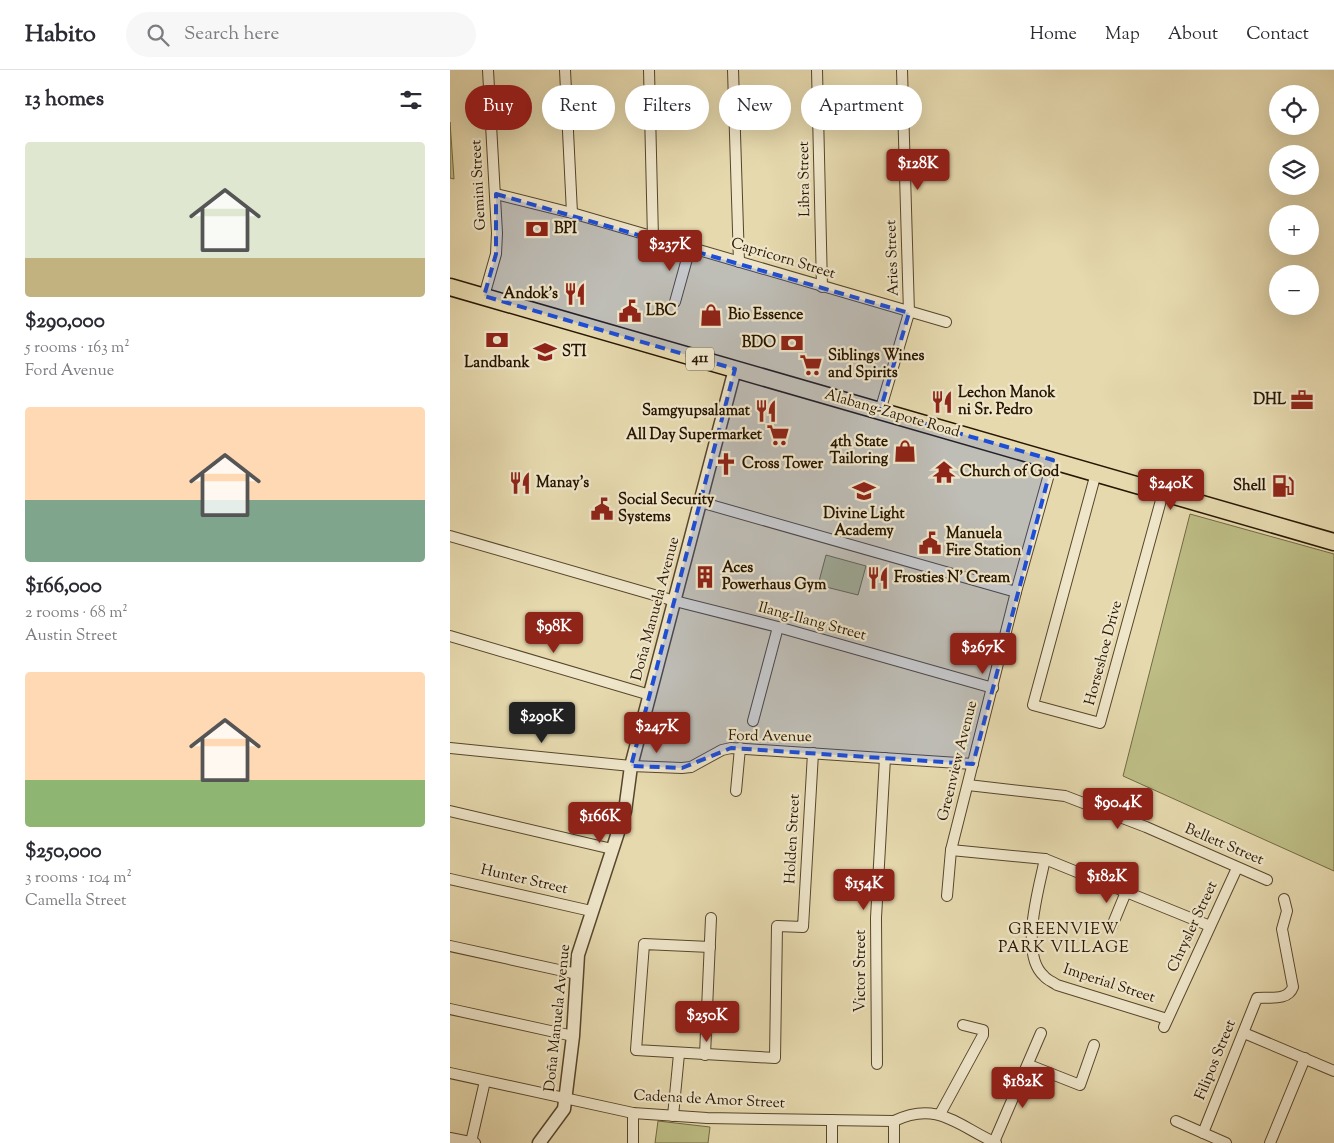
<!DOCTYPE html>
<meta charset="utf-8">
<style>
:root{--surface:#fff;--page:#f7f7f7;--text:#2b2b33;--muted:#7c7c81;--line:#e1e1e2;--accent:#8f2418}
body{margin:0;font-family:"Sorts Mill Goudy",serif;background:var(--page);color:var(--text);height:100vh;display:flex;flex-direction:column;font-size:19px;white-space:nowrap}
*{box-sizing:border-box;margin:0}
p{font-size:16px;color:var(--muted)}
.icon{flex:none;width:28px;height:28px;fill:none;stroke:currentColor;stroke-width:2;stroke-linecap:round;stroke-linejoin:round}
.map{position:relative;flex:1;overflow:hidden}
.sheet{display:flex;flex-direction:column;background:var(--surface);width:450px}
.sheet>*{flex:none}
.guide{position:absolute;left:15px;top:15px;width:475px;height:45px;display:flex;gap:10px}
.fabs{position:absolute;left:819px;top:15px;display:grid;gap:10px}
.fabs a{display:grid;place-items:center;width:50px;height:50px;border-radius:50%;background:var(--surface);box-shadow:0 5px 20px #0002;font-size:25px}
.price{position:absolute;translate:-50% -42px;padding:0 11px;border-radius:5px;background:var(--accent);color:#fff;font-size:16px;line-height:32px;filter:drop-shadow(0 1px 2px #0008)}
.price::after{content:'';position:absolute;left:50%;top:30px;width:15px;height:11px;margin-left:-8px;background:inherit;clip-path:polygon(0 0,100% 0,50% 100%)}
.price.on{background:#222;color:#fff}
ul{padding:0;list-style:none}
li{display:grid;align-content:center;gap:10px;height:265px;padding:0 25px}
li span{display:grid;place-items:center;height:155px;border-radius:5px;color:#555}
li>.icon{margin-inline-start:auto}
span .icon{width:90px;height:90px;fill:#fffc;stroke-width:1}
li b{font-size:21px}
h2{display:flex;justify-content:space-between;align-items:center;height:60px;padding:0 25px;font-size:21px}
.chip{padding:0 18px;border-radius:22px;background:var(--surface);box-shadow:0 5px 20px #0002;font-size:18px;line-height:45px}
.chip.on{background:var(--accent);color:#fff}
header{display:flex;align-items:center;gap:30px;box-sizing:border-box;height:70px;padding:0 25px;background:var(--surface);border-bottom:1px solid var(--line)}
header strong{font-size:24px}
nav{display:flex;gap:28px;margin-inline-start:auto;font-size:18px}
.search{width:350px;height:45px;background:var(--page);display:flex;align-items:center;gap:12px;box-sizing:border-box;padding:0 18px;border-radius:28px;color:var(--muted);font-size:19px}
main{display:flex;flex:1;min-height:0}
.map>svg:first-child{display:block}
.green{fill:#bdbd85;stroke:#726943}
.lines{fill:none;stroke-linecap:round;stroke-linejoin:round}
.minor-casing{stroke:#57462c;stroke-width:12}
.tertiary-casing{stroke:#57462c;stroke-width:15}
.trunk-casing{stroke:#271501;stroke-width:19}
.minor{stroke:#efe6ca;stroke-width:10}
.tertiary{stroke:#efe6ca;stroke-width:12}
.trunk{stroke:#e6d9ae;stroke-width:16}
.marked{fill:#1d4ed8;fill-opacity:0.2;stroke:#1d4ed8;stroke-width:4;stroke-dasharray:10 6;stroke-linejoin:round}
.labels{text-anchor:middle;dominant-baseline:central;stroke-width:4.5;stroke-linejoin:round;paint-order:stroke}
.shield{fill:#efe6ca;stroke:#63543d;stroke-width:1}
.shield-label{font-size:14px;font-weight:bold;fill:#271501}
.street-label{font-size:15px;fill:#271501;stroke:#efe6ca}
.poi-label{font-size:15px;font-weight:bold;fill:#271501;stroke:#efe6ca;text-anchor:start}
.neighbourhood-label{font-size:16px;letter-spacing:1px;fill:#271501;stroke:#efe6ca}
</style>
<header>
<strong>Habito</strong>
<div class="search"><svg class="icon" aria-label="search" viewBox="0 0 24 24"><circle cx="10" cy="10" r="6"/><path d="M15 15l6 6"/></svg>Search here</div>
<nav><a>Home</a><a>Map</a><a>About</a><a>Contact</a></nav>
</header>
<main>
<section class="sheet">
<h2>13 homes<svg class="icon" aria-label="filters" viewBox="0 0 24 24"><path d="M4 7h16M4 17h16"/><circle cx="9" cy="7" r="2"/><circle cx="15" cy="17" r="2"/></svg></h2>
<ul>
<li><span style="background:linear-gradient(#dfe7d0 75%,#c2b280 0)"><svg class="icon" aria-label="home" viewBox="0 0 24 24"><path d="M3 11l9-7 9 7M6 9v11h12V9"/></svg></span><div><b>$290,000</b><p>5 rooms · 163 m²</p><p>Ford Avenue</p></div></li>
<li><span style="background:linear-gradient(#ffd9b3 60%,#7fa58c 0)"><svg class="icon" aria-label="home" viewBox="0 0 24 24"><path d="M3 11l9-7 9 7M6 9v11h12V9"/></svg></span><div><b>$166,000</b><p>2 rooms · 68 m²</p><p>Austin Street</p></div></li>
<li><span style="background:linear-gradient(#ffd9b3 70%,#8fb573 0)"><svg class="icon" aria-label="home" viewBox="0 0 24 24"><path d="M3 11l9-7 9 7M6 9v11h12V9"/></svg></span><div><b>$250,000</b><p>3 rooms · 104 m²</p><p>Camella Street</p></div></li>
</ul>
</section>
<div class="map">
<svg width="884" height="1073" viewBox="0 0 884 1073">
<rect width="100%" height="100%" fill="#e6d9ae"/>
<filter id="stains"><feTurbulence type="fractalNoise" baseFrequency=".004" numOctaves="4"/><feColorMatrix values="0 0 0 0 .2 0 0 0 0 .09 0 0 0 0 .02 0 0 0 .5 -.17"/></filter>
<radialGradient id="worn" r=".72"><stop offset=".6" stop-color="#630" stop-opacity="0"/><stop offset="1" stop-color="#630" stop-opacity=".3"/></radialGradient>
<g class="green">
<path d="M0,52l4,57 -4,-1z"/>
<path d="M740,444l144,40v317l-211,-95z"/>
<path d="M376,485l40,11 -8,29 -40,-10z"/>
<path d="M208,1051l52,6 -2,16h-53z"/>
</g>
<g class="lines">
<defs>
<g id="minor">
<path d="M115,0l7,143"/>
<path d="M199,0l4,168"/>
<path d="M283,0l6,192"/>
<path d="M367,0l5,217"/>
<path d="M46,124l76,19 374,109"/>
<path d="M34,226l12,-42 1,-21 -9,-163"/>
<path d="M225,232l15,-54"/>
<path d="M430,341l29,-98 -7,-243"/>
<path d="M646,403l-63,232 67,18 63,-230"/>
<path d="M250,432l316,90"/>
<path d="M0,466l225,65 103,26 215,61"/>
<path d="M0,566l200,59"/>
<path d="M303,651l25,-94"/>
<path d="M0,678l181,18 51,2 9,-1 31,-17 9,-2 242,16"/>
<path d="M518,715l97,11 81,31 121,53"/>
<path d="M286,721l4,-43"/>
<path d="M0,741l162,38"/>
<path d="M501,780l94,9 165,67"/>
<path d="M595,789c-6,29 -26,95 -1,117 3,4 9,6 13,9l110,34"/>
<path d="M0,809l141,32"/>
<path d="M497,826l4,-46 65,-258 37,-132"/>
<path d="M662,856l14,-34"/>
<path d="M0,876l127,28"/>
<path d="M260,877l-66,-3 -8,106 139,8 2,-132 26,1 10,-174"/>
<path d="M0,939l123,27"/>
<path d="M714,957l73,-159"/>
<path d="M794,963l90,38"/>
<path d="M255,985l6,-137"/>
<path d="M427,994l-1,-146 9,-160"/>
<path d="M579,995l51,20 14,-40"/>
<path d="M0,1003l183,40 74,5 187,3c44,-21 64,5 102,22"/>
<path d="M490,1044l43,-79v-5l-20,-5"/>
<path d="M223,1046l6,-62"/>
<path d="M382,1050v23"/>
<path d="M726,1051l50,22"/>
<path d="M753,1063l54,-135c13,-1 31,3 36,-11l-11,-58 5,-18 -3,-12"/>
<path d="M0,1068l25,5"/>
<path d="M21,1072l14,-61"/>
<path d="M544,1072l47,-109"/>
<path d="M183,1073v-30"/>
<path d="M444,1073v-22"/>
<path d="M820,1073l35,-85"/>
</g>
<path id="tertiary" d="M89,1073l25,-34 9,-73 5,-81 47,-144 6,-45 104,-397"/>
<path id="trunk" d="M0,217l884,255"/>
</defs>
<use href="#minor" class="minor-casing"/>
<use href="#tertiary" class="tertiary-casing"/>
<use href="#trunk" class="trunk-casing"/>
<use href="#minor" class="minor"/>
<use href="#tertiary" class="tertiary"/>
<use href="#trunk" class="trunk"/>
</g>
<path class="marked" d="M46,124l413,119 -29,98 173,49 -80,304 -242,-16 -49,20 -51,-2 104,-397 -251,-73 12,-42z"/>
<defs>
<symbol id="bank-bare" viewBox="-9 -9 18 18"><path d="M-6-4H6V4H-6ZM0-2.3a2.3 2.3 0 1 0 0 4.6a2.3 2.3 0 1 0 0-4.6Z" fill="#8f2418" stroke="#efe6ca" stroke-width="2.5" paint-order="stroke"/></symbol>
<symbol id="restaurant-bare" viewBox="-9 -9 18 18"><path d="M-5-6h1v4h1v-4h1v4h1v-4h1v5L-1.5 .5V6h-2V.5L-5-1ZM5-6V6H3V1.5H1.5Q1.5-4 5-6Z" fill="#8f2418" stroke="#efe6ca" stroke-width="2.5" paint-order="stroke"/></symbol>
<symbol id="civic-bare" viewBox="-9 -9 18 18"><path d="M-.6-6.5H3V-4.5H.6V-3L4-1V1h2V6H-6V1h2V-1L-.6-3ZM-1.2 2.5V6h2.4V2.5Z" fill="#8f2418" stroke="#efe6ca" stroke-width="2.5" paint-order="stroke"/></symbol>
<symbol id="shop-bare" viewBox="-9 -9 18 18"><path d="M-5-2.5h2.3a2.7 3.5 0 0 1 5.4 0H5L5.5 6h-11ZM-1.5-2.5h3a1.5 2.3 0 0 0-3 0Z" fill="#8f2418" stroke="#efe6ca" stroke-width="2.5" paint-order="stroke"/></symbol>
<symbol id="university-bare" viewBox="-9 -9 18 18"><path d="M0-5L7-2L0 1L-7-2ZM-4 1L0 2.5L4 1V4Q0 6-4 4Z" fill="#8f2418" stroke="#efe6ca" stroke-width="2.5" paint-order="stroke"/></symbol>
<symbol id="supermarket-bare" viewBox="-9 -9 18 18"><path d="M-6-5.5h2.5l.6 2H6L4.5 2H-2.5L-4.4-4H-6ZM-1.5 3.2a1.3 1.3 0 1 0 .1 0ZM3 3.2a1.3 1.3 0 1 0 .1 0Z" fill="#8f2418" stroke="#efe6ca" stroke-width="2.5" paint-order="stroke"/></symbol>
<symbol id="office-bare" viewBox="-9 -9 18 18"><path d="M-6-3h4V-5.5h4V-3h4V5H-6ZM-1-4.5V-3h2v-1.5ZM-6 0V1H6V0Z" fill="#8f2418" stroke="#efe6ca" stroke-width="2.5" paint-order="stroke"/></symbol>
<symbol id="church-bare" viewBox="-9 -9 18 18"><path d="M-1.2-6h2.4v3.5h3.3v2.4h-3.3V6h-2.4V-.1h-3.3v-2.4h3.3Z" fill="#8f2418" stroke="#efe6ca" stroke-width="2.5" paint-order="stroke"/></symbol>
<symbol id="temple-bare" viewBox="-9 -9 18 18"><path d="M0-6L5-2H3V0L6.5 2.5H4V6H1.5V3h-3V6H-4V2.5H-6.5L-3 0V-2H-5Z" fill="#8f2418" stroke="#efe6ca" stroke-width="2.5" paint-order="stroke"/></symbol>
<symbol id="fuel-bare" viewBox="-9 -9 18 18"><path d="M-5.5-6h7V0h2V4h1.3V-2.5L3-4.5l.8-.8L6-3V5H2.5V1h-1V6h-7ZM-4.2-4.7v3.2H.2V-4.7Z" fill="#8f2418" stroke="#efe6ca" stroke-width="2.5" paint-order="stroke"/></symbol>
<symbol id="school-bare" viewBox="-9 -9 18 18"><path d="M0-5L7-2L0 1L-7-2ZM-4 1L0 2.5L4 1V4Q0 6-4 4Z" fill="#8f2418" stroke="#efe6ca" stroke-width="2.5" paint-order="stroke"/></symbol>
<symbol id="building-bare" viewBox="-9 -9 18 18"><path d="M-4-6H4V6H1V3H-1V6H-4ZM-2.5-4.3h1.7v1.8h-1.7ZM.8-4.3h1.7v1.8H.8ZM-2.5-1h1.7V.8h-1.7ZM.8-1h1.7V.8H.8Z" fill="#8f2418" stroke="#efe6ca" stroke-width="2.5" paint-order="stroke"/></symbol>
</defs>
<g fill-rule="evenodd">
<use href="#bank-bare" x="71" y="143" width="32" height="32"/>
<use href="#restaurant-bare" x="109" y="208" width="32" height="32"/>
<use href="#civic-bare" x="164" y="225" width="32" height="32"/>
<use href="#shop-bare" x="245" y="229" width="32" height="32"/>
<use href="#bank-bare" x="31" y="254" width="32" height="32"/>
<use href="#bank-bare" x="326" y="257" width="32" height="32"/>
<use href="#university-bare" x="79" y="266" width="32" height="32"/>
<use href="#supermarket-bare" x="345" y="279" width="32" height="32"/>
<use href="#office-bare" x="836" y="314" width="32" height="32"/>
<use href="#restaurant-bare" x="476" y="316" width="32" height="32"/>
<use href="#restaurant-bare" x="300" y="325" width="32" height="32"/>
<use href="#supermarket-bare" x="312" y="349" width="32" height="32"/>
<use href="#shop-bare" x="439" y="365" width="32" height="32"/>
<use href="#church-bare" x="260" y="378" width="32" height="32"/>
<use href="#temple-bare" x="478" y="386" width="32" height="32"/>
<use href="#restaurant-bare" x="54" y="397" width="32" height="32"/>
<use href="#fuel-bare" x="817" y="400" width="32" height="32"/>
<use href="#school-bare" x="398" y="405" width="32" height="32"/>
<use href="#civic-bare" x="136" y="423" width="32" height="32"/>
<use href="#civic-bare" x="464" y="457" width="32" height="32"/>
<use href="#building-bare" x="239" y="491" width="32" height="32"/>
<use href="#restaurant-bare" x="412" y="492" width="32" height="32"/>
</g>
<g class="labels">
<rect class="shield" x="236" y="277.5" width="28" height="23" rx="4"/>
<g class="shield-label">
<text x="250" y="289">411</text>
</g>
<g class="street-label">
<text transform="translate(355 109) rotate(-91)">Libra Street</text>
<text transform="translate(29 115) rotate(-93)">Gemini Street</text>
<text transform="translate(443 188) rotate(-92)">Aries Street</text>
<text transform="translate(333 189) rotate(17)">Capricorn Street</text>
<text transform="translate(442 344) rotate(16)">Alabang-Zapote Road</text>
<text transform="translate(206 539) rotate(-75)">Doña Manuela Avenue</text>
<text transform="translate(362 552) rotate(15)">Ilang-Ilang Street</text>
<text transform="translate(654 583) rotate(-75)">Horseshoe Drive</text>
<text transform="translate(320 667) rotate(1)">Ford Avenue</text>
<text transform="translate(508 691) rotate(-76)">Greenview Avenue</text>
<text transform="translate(343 769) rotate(-87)">Holden Street</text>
<text transform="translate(774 775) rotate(23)">Bellett Street</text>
<text transform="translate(74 810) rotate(13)">Hunter Street</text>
<text transform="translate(743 857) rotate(-65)">Chrysler Street</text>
<text transform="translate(411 901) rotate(-90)">Victor Street</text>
<text transform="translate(659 914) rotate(18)">Imperial Street</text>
<text transform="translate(108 948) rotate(-84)">Doña Manuela Avenue</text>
<text transform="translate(766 990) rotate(-68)">Filipos Street</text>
<text transform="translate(259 1030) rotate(3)">Cadena de Amor Street</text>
</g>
<g class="poi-label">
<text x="104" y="159">BPI</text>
<text x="108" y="224" text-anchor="end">Andok's</text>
<text x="196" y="241">LBC</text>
<text x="278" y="245">Bio Essence</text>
<text x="326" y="273" text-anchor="end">BDO</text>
<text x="112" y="282">STI</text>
<text x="378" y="286">Siblings Wines<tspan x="378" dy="17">and Spirits</tspan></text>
<text x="47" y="293" text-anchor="middle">Landbank</text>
<text x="508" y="323">Lechon Manok<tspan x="508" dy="17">ni Sr. Pedro</tspan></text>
<text x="836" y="330" text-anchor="end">DHL</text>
<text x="300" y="341" text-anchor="end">Samgyupsalamat</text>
<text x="312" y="365" text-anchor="end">All Day Supermarket</text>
<text x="438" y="372" text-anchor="end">4th State<tspan x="438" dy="17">Tailoring</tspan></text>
<text x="292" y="394">Cross Tower</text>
<text x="510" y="402">Church of God</text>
<text x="86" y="413">Manay's</text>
<text x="816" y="416" text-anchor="end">Shell</text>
<text x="168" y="430">Social Security<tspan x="168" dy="17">Systems</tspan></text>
<text x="414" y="444" text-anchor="middle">Divine Light<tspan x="414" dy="17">Academy</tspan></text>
<text x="496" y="464">Manuela<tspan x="496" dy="17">Fire Station</tspan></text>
<text x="272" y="498">Aces<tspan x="272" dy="17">Powerhaus Gym</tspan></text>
<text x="444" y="508">Frosties N' Cream</text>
</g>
<g class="neighbourhood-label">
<text x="614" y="860">GREENVIEW<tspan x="614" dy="18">PARK VILLAGE</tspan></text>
</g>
</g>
<rect width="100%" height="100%" filter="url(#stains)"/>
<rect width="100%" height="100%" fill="url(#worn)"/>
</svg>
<div class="fabs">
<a><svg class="icon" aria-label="locate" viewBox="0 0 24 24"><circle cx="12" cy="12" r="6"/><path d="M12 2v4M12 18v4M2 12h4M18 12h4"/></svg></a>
<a><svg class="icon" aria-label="layers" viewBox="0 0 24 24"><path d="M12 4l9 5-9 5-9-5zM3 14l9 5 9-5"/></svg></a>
<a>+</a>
<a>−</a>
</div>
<b class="price" style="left:468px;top:121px">$128K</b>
<b class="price" style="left:220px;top:202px">$237K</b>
<b class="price" style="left:721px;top:441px">$240K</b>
<b class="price" style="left:104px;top:584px">$98K</b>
<b class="price" style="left:533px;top:605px">$267K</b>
<b class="price on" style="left:92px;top:674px">$290K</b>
<b class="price" style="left:207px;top:684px">$247K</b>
<b class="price" style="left:668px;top:760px">$90.4K</b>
<b class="price" style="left:150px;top:774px">$166K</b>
<b class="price" style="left:657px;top:834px">$182K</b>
<b class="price" style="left:414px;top:841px">$154K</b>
<b class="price" style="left:257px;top:973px">$250K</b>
<b class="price" style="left:573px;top:1039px">$182K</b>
<div class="guide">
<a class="chip on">Buy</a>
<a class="chip">Rent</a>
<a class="chip">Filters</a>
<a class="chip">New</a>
<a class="chip">Apartment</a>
</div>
</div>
</main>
